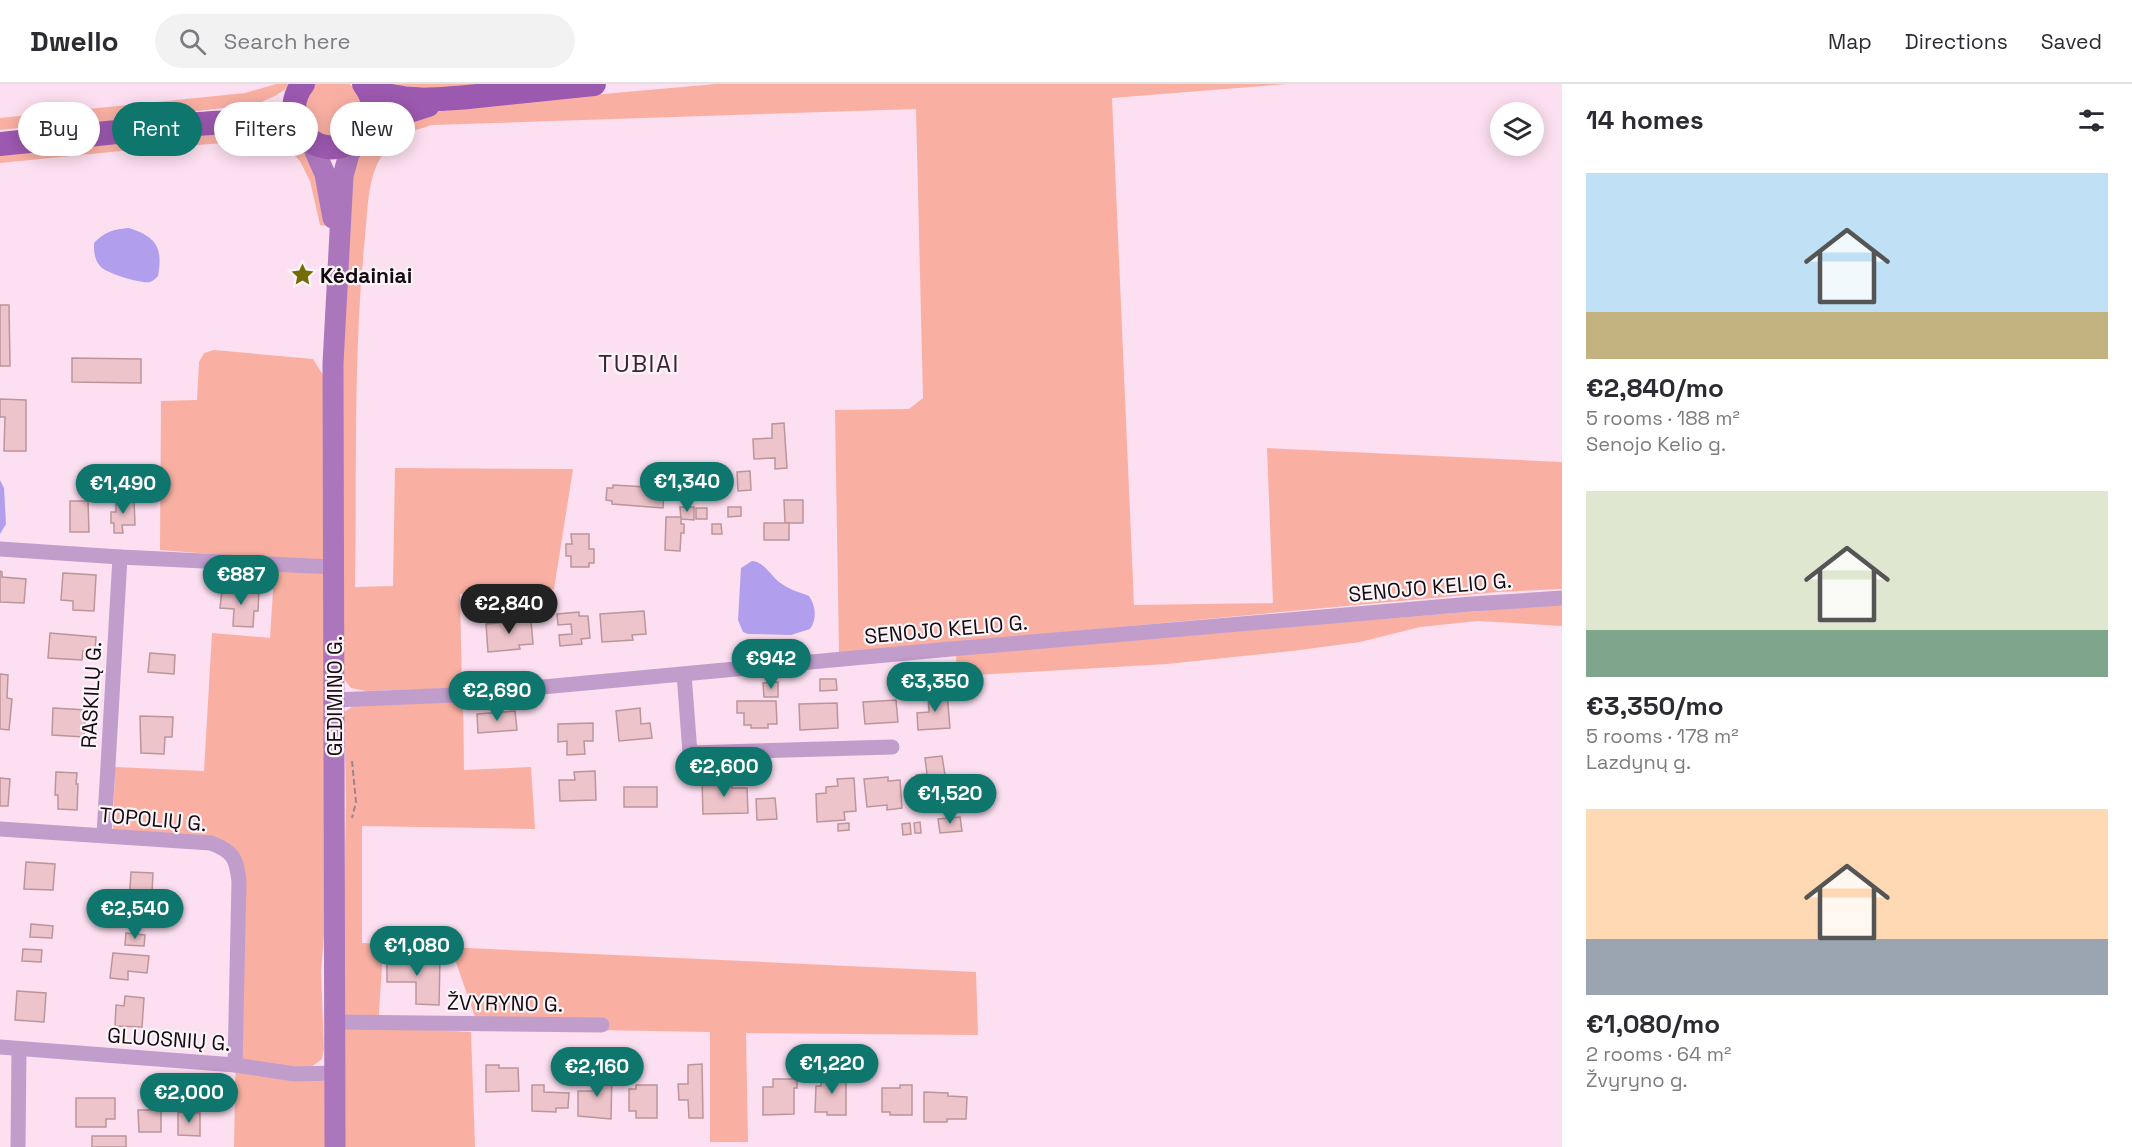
<!DOCTYPE html>
<meta charset="utf-8">
<style>
:root{--surface:#fff;--page:#f2f2f3;--text:#2b2b33;--muted:#7c7c81;--line:#e1e1e2;--accent:#0f766e}
body{margin:0;font-family:"Space Grotesk",sans-serif;background:var(--page);color:var(--text);height:100vh;display:flex;flex-direction:column;font-size:22px;white-space:nowrap}
*{box-sizing:border-box;margin:0}
p{font-size:20px;color:var(--muted)}
.icon{flex:none;width:33px;height:33px;fill:none;stroke:currentColor;stroke-width:2;stroke-linecap:round;stroke-linejoin:round}
.map{position:relative;flex:1;overflow:hidden}
.details{display:flex;flex-direction:column;background:var(--surface);width:570px}
.details>*{flex:none}
.top-card{position:absolute;left:18px;top:18px;width:570px;height:54px;display:flex;gap:12px}
.controls{position:absolute;left:1490px;top:18px;display:grid;gap:12px}
.controls a{display:grid;place-items:center;width:54px;height:54px;border-radius:50%;background:var(--surface);box-shadow:0 3px 15px #0003;font-size:30px}
.price{position:absolute;translate:-50% -51px;padding:0 14px;border-radius:21px;background:var(--accent);color:#fff;font-size:20px;line-height:39px;filter:drop-shadow(0 2px 3px #0008)}
.price::after{content:'';position:absolute;left:50%;top:36px;width:18px;height:14px;margin-left:-9px;background:inherit;clip-path:polygon(0 0,100% 0,50% 100%)}
.price.selected{background:#222;color:#fff}
ul{padding:0;list-style:none}
li{display:grid;align-content:center;gap:12px;height:318px;padding:0 24px}
li span{display:grid;place-items:center;height:186px;border-radius:0px;color:#555}
li>.icon{margin-inline-start:auto}
span .icon{width:108px;height:108px;fill:#fffc;stroke-width:1}
li b{font-size:26px}
h2{display:flex;justify-content:space-between;align-items:center;height:72px;padding:0 24px;font-size:26px}
.chip{padding:0 21px;border-radius:27px;background:var(--surface);box-shadow:0 3px 15px #0003;font-size:21px;line-height:54px}
.chip.selected{background:var(--accent);color:#fff}
header{display:flex;align-items:center;gap:36px;box-sizing:border-box;height:84px;padding:0 30px;background:var(--surface);border-bottom:2px solid var(--line)}
header strong{font-size:28px}
nav{display:flex;gap:33px;margin-inline-start:auto;font-size:21px}
.search{width:420px;height:54px;background:var(--page);display:flex;align-items:center;gap:15px;box-sizing:border-box;padding:0 21px;border-radius:33px;color:var(--muted);font-size:22px}
main{display:flex;flex:1;min-height:0}
.map>svg:first-child{display:block}
.green{fill:#f9b0a3}
.water{fill:#b19fee}
.building{fill:#eec4cb;stroke:#bc959b;stroke-width:1.5}
.lines{fill:none;stroke-linecap:round;stroke-linejoin:round}
.path{stroke:#9a8491;stroke-width:2;stroke-dasharray:6 3;stroke-linecap:butt}
.minor{stroke:#c19dcc;stroke-width:15}
.secondary{stroke:#ac76bc;stroke-width:21}
.primary{stroke:#9c59b0;stroke-width:24}
.labels{text-anchor:middle;dominant-baseline:central;stroke-width:4.5;stroke-linejoin:round;paint-order:stroke}
.poi-label{font-size:21px;font-weight:bold;fill:#150a11;stroke:#fbf4f8;text-anchor:start}
.street-label{font-size:21px;fill:#150a11;stroke:#fbf4f8}
.quarter-label{font-size:24px;letter-spacing:1.5px;fill:#3c2132;stroke:#fbf4f8}
</style>
<header>
<strong>Dwello</strong>
<div class="search"><svg class="icon" aria-label="search" viewBox="0 0 24 24"><circle cx="10" cy="10" r="6"/><path d="M15 15l6 6"/></svg>Search here</div>
<nav><a>Map</a><a>Directions</a><a>Saved</a></nav>
</header>
<main>
<div class="map">
<svg width="1562" height="1063" viewBox="0 0 1562 1063">
<rect width="100%" height="100%" fill="#fcdff0"/>
<g class="green">
<path d="M276,0h17l-18,12 -18,8 -227,27 -2,-4 -28,3v-12l245,-25z"/>
<path d="M314,0h36l10,11 2,26 -26,21 -30,-13 -2,-34z"/>
<path d="M371,0h123l-47,5z"/>
<path d="M716,0h571l-175,14 22,507 139,-2 -6,-155 295,14v127l-64,3 -659,61 -4,-243 74,-1 14,-11 -7,-289 -484,16c-19,6 -38,10 -49,29 -16,23 -15,56 -18,83 -12,116 -8,234 -10,350l38,-1 2,-118 178,1 -19,120 -94,5 2,94 -96,3 -15,-3 -8,-10 -1,-315 5,-178 9,-35 65,-36 81,-11z"/>
<path d="M229,46c13,0 35,-3 47,0 43,13 44,59 51,96l-7,-1 -10,-44 -10,-20 -13,-13 -12,-5 -20,-2 -103,7 -152,15v-8z"/>
<path d="M214,266l99,9 10,16 2,548 -4,49 3,76 -2,11 -12,9 25,5v74h-101l5,-266 -14,-32 -112,-18 2,-64 89,4 8,-138 58,5 5,-79 -115,-9 1,-149 36,-1 2,-38 5,-9z"/>
<path d="M1562,520v22l-84,-5 -58,6 -60,15 -68,9 -125,13 -210,12 -1,-21z"/>
<path d="M463,614l1,72 67,-3 4,62 -173,-3v117l614,29 2,63 -232,-2 2,109h-38v-110l-231,-4 -26,-74 -70,-3 -5,76 93,5 4,115h-137l8,-344 -1,-52 -4,-27 3,-12 11,-7z"/>
</g>
<g class="water">
<path d="M129,144c28,9 34,20 29,48 -2,2 -5,5 -8,6 -9,2 -45,-9 -50,-16 -6,-7 -6,-15 -6,-23 10,-11 20,-14 35,-15z"/>
<path d="M0,396l4,8 2,36 -6,10z"/>
<path d="M752,477c13,1 19,16 30,23 8,6 17,8 27,12 7,10 8,23 1,33l-19,6 -43,-1 -5,-2 -5,-12 3,-52z"/>
</g>
<g class="building">
<path d="M0,221h9l1,61h-10z"/>
<path d="M72,274l69,1v24l-69,-1z"/>
<path d="M0,315l26,1v51h-22l1,-34h-5z"/>
<path d="M784,339l3,45 -12,1v-11l-21,1 -1,-20 19,-1v-14z"/>
<path d="M750,387l1,19 -13,1 -1,-19z"/>
<path d="M613,401l51,3 -1,20 -51,-4v-3l-6,-1 1,-12h6z"/>
<path d="M116,416h18l1,25h-13l1,8h-9v-10h-3v-11h5z"/>
<path d="M784,416h19v23h-18z"/>
<path d="M70,417h18l1,31h-19z"/>
<path d="M680,423h14v13l-13,-1z"/>
<path d="M728,423h13v9l-13,1z"/>
<rect x="696" y="424" width="11" height="11"/>
<path d="M666,433h15v7h3v9h-3l-1,18 -15,-1z"/>
<rect x="764" y="439" width="25" height="17"/>
<path d="M712,440h9l1,10h-10z"/>
<path d="M571,450h18v15h5v14h-5v4h-18v-11h-5v-12h6z"/>
<path d="M0,487l2,1v5l24,2 -2,24 -24,-1z"/>
<path d="M63,489l33,2 -2,36 -21,-1v-9l-12,-1z"/>
<path d="M222,505l37,2 -1,20h-4l-1,16 -20,-1 1,-17 -14,-1z"/>
<path d="M644,527l2,23 -14,1 1,5 -31,2 -2,-28z"/>
<path d="M579,528v4h9l2,22 -9,1 1,5 -22,2 -1,-11 13,-1 -1,-10 -13,1 -1,-11z"/>
<path d="M531,536l2,24 -14,1 1,4 -32,3 -2,-28z"/>
<path d="M50,549l46,4 -1,15 -12,-1 -1,9 -34,-2z"/>
<path d="M150,569l25,2 -1,19 -26,-2z"/>
<path d="M0,590l8,1 -1,23 5,1 -3,31 -9,-1z"/>
<path d="M820,595h16l1,11 -17,1z"/>
<path d="M778,598v15h-14l-1,-14z"/>
<path d="M947,608l3,36 -32,2 -1,-17 12,-1 -1,-18z"/>
<path d="M896,616l2,22 -33,2 -2,-22z"/>
<path d="M737,617h39l1,23h-9v4h-17v-3h-7v-12h-7z"/>
<path d="M837,619l1,25 -38,2 -1,-26z"/>
<path d="M53,624l33,2 -2,27 -32,-2z"/>
<path d="M640,624l1,16 9,-1 2,15 -33,3 -3,-30z"/>
<path d="M515,627l2,19 -39,3 -1,-19z"/>
<path d="M140,632l33,1 -1,20h-7l-1,17 -23,-1z"/>
<path d="M593,639v18h-9l1,13 -18,1v-14l-9,1v-18z"/>
<path d="M942,672l7,44 -20,2 -1,-8 -9,1 -3,-20 11,-1 -2,-16z"/>
<path d="M595,687l1,29 -36,1 -1,-21h16l-1,-8z"/>
<path d="M56,688l21,1 -1,11h2l-1,26 -19,-1v-14h-3z"/>
<path d="M888,693v4l12,-1 2,28 -15,2v-5l-20,2 -3,-28z"/>
<path d="M0,694l10,1 -2,27h-8z"/>
<path d="M854,694l2,33 -12,1 1,8 -28,2 -1,-28 10,-1v-6l12,-1 -1,-7z"/>
<path d="M732,696v8h15l1,25 -45,1 -1,-33z"/>
<rect x="624" y="703" width="33" height="20"/>
<path d="M775,714l2,21 -20,1 -1,-21z"/>
<path d="M960,733l2,14 -22,2 -2,-14z"/>
<path d="M920,738l1,11h-6l-1,-10z"/>
<path d="M849,739v7l-11,1v-7z"/>
<path d="M910,739l1,11 -8,1 -1,-11z"/>
<path d="M26,778l29,2 -2,26 -29,-1z"/>
<path d="M131,788l22,1 -1,19h-7l-1,13 -15,-2z"/>
<path d="M31,840l22,2 -1,12 -22,-1z"/>
<path d="M126,849l19,2 -1,11 -19,-1z"/>
<path d="M23,865l19,1 -1,12 -19,-1z"/>
<path d="M113,869l36,3 -2,17 -19,-2v9l-18,-2z"/>
<path d="M387,873l53,2 -1,46 -23,-1v-22h-29z"/>
<path d="M17,907l29,2 -2,29 -29,-2z"/>
<path d="M125,912l19,2 -2,29 -27,-1 1,-21 8,1z"/>
<path d="M702,980l1,54h-14l-1,-18h-9l-1,-16h10v-19z"/>
<path d="M486,981h13v3h19l1,23 -33,1z"/>
<path d="M596,986l16,1 -1,48 -33,-3v-25h18z"/>
<path d="M821,990h25v41h-19v-3h-12l1,-26h5z"/>
<path d="M773,995h24v9h-3v26l-31,1v-28h10z"/>
<path d="M532,1001h12v7l25,1 -1,15h-12v4l-24,-1z"/>
<path d="M636,1001h21v33h-21v-7h-7v-22h7z"/>
<path d="M900,1001h12v30h-22v-3h-8v-24h18z"/>
<path d="M924,1008l24,1v3l19,1 -1,22h-19v3h-23z"/>
<path d="M76,1014h39v21h-9v8h-30z"/>
<path d="M138,1026h23v22h-22z"/>
<path d="M178,1028l22,1v23l-22,-1z"/>
<rect x="92" y="1052" width="34" height="11"/>
</g>
<g class="lines">
<path class="path" d="M352,677l4,41 -4,16"/>
<g class="minor">
<path d="M0,465l120,8 213,10"/>
<path d="M684,590l6,79 202,-6"/>
<path d="M334,616l122,-5 495,-46 521,-45 90,-6"/>
<path d="M0,745l211,14c23,9 25,15 28,38l-4,184"/>
<path d="M104,751l16,-278"/>
<path d="M336,938l266,3"/>
<path d="M0,963l235,18 60,9 40,-1"/>
<path d="M18,1063l1,-98"/>
</g>
<g class="secondary">
<path d="M310,56l15,34 8,44"/>
<path d="M335,1063l-2,-783 10,-188 6,-22 9,-14"/>
</g>
<g class="primary">
<path d="M303,0c-8,10 -11,23 -7,35 18,59 106,15 68,-35"/>
<path d="M368,5c40,17 86,9 129,5 32,-3 65,-7 97,-10"/>
<path d="M364,50l29,-18 35,-11"/>
<path d="M0,60c49,-5 97,-10 146,-15 51,-5 103,-13 154,1"/>
</g>
</g>
<defs>
<symbol id="sight-bare" viewBox="-9 -9 18 18"><path d="M0-6L1.8-2.2L6-1.7L2.9 1.2L3.7 5.4L0 3.3L-3.7 5.4L-2.9 1.2L-6-1.7L-1.8-2.2Z" fill="#746b05" stroke="#fbf4f8" stroke-width="2.5" paint-order="stroke"/></symbol>
</defs>
<g fill-rule="evenodd">
<use href="#sight-bare" x="286" y="174" width="33" height="33"/>
</g>
<g class="labels">
<g class="poi-label">
<text x="320" y="191">Kėdainiai</text>
</g>
<g class="street-label">
<text transform="translate(1430 503) rotate(-5)">SENOJO KELIO G.</text>
<text transform="translate(946 545) rotate(-5)">SENOJO KELIO G.</text>
<text transform="translate(91 611) rotate(-87)">RASKILŲ G.</text>
<text transform="translate(334 612) rotate(-90)">GEDIMINO G.</text>
<text transform="translate(153 735) rotate(5)">TOPOLIŲ G.</text>
<text transform="translate(505 919) rotate(1)">ŽVYRYNO G.</text>
<text transform="translate(169 955) rotate(4)">GLUOSNIŲ G.</text>
</g>
<g class="quarter-label">
<text x="639" y="279">TUBIAI</text>
</g>
</g>
</svg>
<div class="controls">
<a><svg class="icon" aria-label="layers" viewBox="0 0 24 24"><path d="M12 4l9 5-9 5-9-5zM3 14l9 5 9-5"/></svg></a>
</div>
<b class="price" style="left:687px;top:429px">€1,340</b>
<b class="price" style="left:123px;top:431px">€1,490</b>
<b class="price" style="left:241px;top:522px">€887</b>
<b class="price selected" style="left:509px;top:551px">€2,840</b>
<b class="price" style="left:771px;top:606px">€942</b>
<b class="price" style="left:935px;top:629px">€3,350</b>
<b class="price" style="left:497px;top:638px">€2,690</b>
<b class="price" style="left:724px;top:714px">€2,600</b>
<b class="price" style="left:950px;top:741px">€1,520</b>
<b class="price" style="left:135px;top:856px">€2,540</b>
<b class="price" style="left:417px;top:893px">€1,080</b>
<b class="price" style="left:832px;top:1011px">€1,220</b>
<b class="price" style="left:597px;top:1014px">€2,160</b>
<b class="price" style="left:189px;top:1040px">€2,000</b>
<div class="top-card">
<a class="chip">Buy</a>
<a class="chip selected">Rent</a>
<a class="chip">Filters</a>
<a class="chip">New</a>
</div>
</div>
<section class="details">
<h2>14 homes<svg class="icon" aria-label="filters" viewBox="0 0 24 24"><path d="M4 7h16M4 17h16"/><circle cx="9" cy="7" r="2"/><circle cx="15" cy="17" r="2"/></svg></h2>
<ul>
<li><span style="background:linear-gradient(#bfe0f5 75%,#c2b280 0)"><svg class="icon" aria-label="home" viewBox="0 0 24 24"><path d="M3 11l9-7 9 7M6 9v11h12V9"/></svg></span><div><b>€2,840/mo</b><p>5 rooms · 188 m²</p><p>Senojo Kelio g.</p></div></li>
<li><span style="background:linear-gradient(#dfe7d0 75%,#7fa58c 0)"><svg class="icon" aria-label="home" viewBox="0 0 24 24"><path d="M3 11l9-7 9 7M6 9v11h12V9"/></svg></span><div><b>€3,350/mo</b><p>5 rooms · 178 m²</p><p>Lazdynų g.</p></div></li>
<li><span style="background:linear-gradient(#ffd9b3 70%,#9aa5b1 0)"><svg class="icon" aria-label="home" viewBox="0 0 24 24"><path d="M3 11l9-7 9 7M6 9v11h12V9"/></svg></span><div><b>€1,080/mo</b><p>2 rooms · 64 m²</p><p>Žvyryno g.</p></div></li>
</ul>
</section>
</main>
